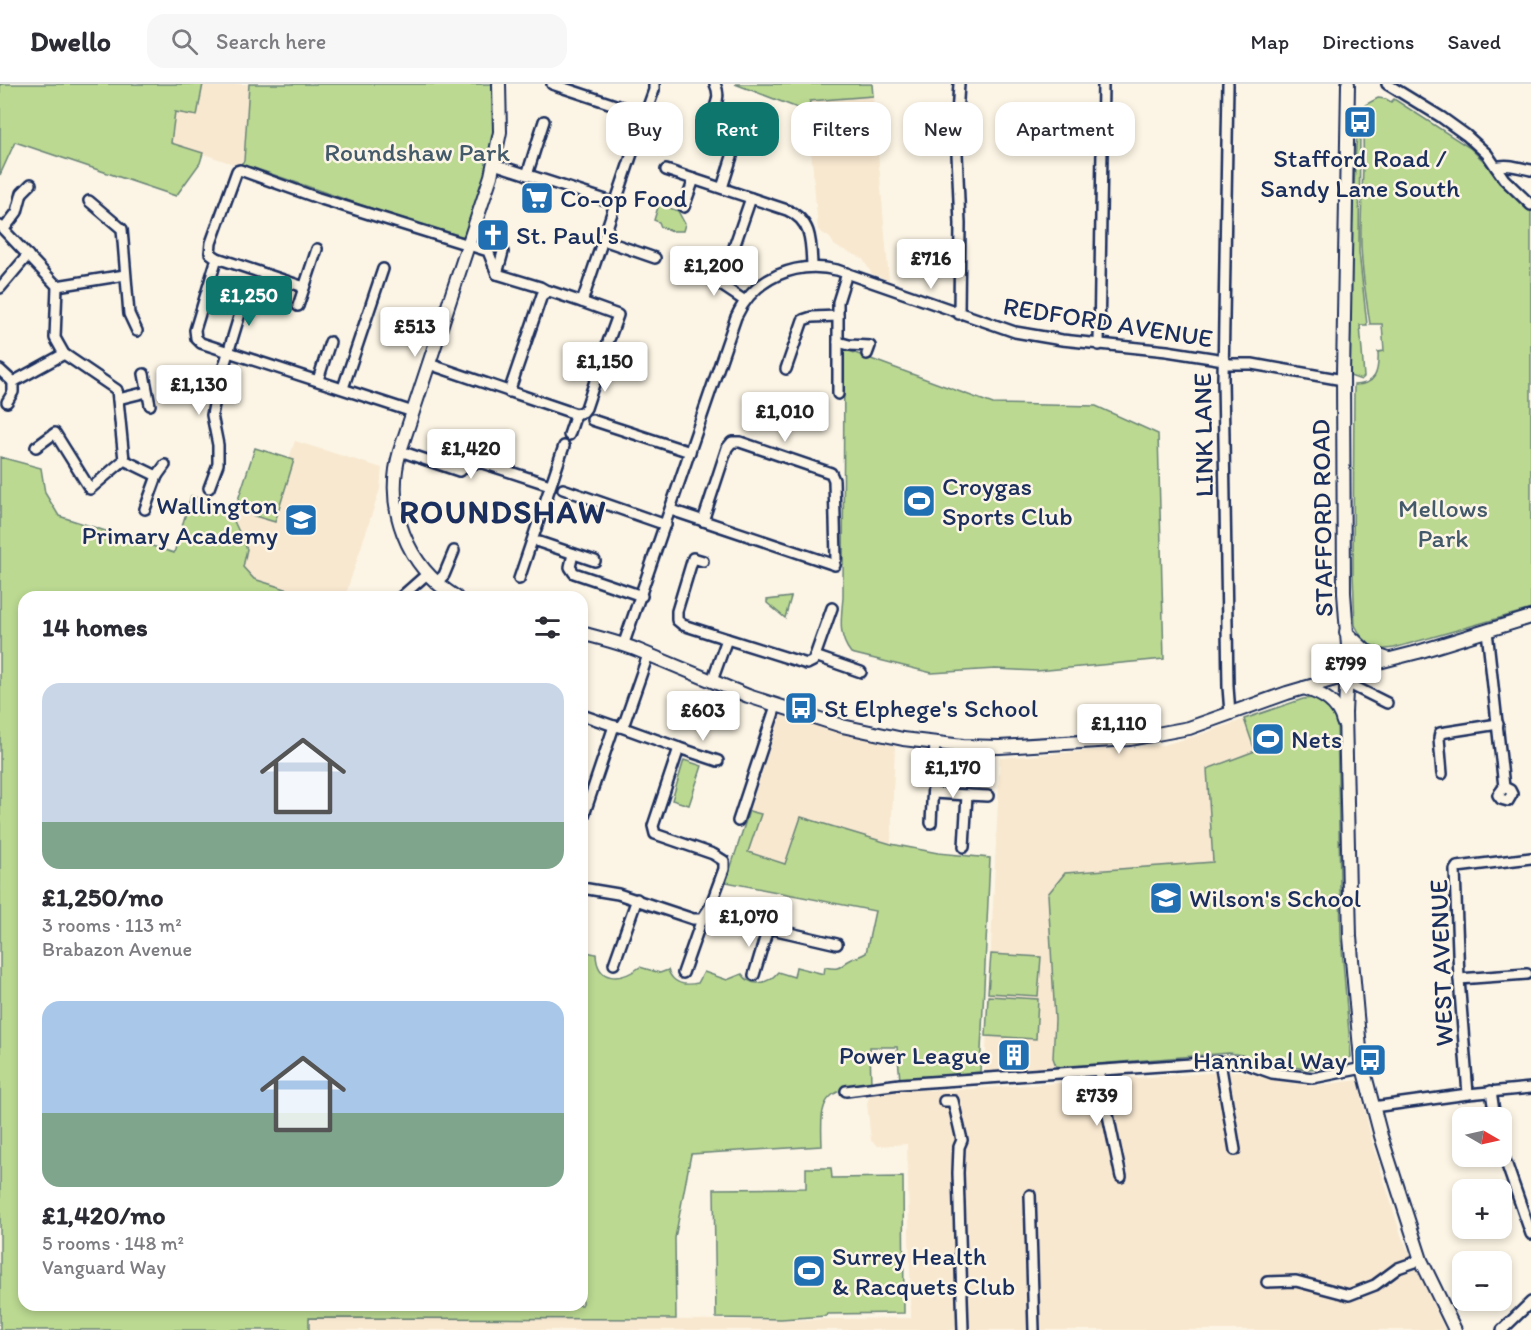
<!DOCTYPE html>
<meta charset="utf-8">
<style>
:root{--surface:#fff;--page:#f7f7f7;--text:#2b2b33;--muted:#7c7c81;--line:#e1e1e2;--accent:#0f766e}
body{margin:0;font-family:Itim,sans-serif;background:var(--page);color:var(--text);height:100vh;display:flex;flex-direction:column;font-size:22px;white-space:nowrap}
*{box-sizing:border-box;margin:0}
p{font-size:20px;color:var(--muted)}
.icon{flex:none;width:33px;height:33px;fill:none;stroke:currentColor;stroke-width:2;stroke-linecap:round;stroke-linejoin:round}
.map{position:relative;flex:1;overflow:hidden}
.side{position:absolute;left:18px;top:507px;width:570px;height:720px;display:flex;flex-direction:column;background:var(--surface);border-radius:18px;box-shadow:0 3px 9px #0003}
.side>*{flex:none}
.banner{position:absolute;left:606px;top:18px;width:570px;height:54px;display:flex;gap:12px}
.needle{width:39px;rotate:99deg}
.controls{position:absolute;left:1452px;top:1023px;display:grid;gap:12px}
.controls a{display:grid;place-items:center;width:60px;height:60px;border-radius:12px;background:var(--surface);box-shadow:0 3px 9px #0003;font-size:30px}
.price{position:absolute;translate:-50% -51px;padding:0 14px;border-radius:6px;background:#fff;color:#222;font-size:20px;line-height:39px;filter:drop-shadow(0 2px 3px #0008)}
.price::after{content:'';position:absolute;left:50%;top:36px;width:18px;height:14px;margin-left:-9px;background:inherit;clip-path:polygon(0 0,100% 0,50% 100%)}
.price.selected{background:var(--accent);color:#fff}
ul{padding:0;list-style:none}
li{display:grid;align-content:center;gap:12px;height:318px;padding:0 24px}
li span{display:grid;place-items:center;height:186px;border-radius:18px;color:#555}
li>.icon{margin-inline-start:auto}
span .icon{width:108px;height:108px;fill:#fffc;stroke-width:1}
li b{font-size:26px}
h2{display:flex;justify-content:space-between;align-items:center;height:72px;padding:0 24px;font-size:26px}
.pill{padding:0 21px;border-radius:18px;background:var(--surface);box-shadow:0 3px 9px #0003;font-size:21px;line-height:54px}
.pill.selected{background:var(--accent);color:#fff}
header{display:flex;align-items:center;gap:36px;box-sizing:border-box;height:84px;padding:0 30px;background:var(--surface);border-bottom:2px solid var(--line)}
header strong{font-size:28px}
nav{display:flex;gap:33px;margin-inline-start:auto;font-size:21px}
.search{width:420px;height:54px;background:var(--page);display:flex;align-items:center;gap:15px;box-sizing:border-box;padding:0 21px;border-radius:18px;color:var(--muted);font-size:22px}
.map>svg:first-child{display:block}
.built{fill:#f8e8d0}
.green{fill:#bbd991;stroke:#6b8478;stroke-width:1.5}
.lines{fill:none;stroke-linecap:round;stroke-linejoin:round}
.street-casing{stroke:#1b2f5e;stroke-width:14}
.secondary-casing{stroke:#1b2f5e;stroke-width:16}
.street{stroke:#fcf5e5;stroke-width:9}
.secondary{stroke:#fcf5e5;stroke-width:12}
.labels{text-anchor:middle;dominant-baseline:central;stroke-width:5;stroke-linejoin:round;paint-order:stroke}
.park-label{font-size:26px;fill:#435a6b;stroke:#fcf5e5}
.poi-label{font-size:26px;fill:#1b2f5e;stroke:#fcf5e5;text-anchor:start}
.street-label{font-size:26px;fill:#1b2f5e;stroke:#fcf5e5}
.district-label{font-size:32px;font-weight:bold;letter-spacing:1.5px;fill:#1b2f5e;stroke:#fcf5e5}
</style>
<header>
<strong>Dwello</strong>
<div class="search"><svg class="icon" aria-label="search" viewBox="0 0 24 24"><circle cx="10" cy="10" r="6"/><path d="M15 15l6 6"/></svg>Search here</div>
<nav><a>Map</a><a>Directions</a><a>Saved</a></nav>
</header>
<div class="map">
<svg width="1531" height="1246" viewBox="0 0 1531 1246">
<rect width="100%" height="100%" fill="#fcf5e5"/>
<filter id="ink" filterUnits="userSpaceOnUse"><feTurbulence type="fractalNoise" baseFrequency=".0167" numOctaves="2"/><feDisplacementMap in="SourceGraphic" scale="12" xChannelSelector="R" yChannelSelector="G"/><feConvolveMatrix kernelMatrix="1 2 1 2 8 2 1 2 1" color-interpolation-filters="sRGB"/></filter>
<g filter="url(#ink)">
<g class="built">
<path d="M203,0h46l-5,78 -5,4 -68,-23 4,-31 22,3z"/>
<path d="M735,0h137l17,196 -17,-6 -10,-16 -27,-12 -5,-8 -12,-8 -10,-118z"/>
<path d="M295,357l87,27 -2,21 -35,108h-97l-5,-30 4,-18 -14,-30 22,-71 34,10z"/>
<path d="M1310,614l27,23 4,216 10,120 -13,9 -29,3 -17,-1 -36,-11 -27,-4 -244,19 15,-314 163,-13 33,-9 107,-37z"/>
<path d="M781,630l114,32 -4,97 46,10 54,5 -5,82 -113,-20 1,-9 -148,-30z"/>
<path d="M1239,987l46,11 27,4 46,-6 13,57 30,98 44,95h-1137v-12l437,2 166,-2 -4,-174 -29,2 -7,-5 -4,-38 3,-8 35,-5h48z"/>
</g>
<g class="green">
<path d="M0,0h203l-6,32 -22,-4 -4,31 32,10 -3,10 -24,33 -161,-54 -15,33z"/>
<path d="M249,0h243c1,22 3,44 -1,66 -5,29 -16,58 -26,86l-10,1 -204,-70 -12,-1 5,-5z"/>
<path d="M735,0h137l1,12 -63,5 -2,11z"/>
<path d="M1378,14l8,1 5,3 3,-3 76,49 61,59v402l-137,39 -16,2 -8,-4 -9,-10 -6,-11 -2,-52 1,-188c22,0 25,-13 24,-33l6,-1 -2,-27h-12c-4,-26 -8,-52 -9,-78 -1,-45 5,-90 1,-135l3,-6z"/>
<path d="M1358,44h2l-1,124 8,73h-7l4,52 -3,3 -11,-4 1,-127 5,-103z"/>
<path d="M659,120l19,7 7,13 -2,7h-11l-11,-4 -2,-5 -5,-2z"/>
<path d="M844,265l149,55 103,2 62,28 6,225 -127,12 -42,-2 -63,4 -81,-20c-13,-16 -10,-34 -8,-55z"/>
<path d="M255,364l39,12 -19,62 -40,-12 -2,9 14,30 -4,18 11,12 38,12 10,6h-278v708h558v-354l14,3c1,29 25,27 44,13l20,6 8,-3c5,14 16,16 30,13l6,-11 23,8 15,-6c10,14 26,10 36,-2l16,5 2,-10 28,7 1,-7c18,4 14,-2 27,-8 5,-2 9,-3 14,-6l9,-42 -149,-29 23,-71 12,3 -13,38 37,12 16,-47 90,27 47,9 52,5 -10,214 -80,8 -3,-33h-27l1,37c-48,7 -51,14 -49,62l-131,8 -16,84 1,81 -367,-1v12h-309v-873l41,11 4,25 14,23 115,37 17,-57 44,13z"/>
<path d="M791,513l-6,21 -18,-15v-3z"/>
<path d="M1315,614l18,10 4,13 4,216 10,120c-39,27 -81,0 -122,-4l-167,14 -6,-1 -3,-8 2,-38 -7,-126 17,-21 148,-11 -6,-93 48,-18 -11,-32 59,-20z"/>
<path d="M684,676l18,6 -13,39 -17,-5z"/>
<path d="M991,870l50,3 -3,39 -50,-3z"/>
<path d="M988,912l50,3 -2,40 -50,-3z"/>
<path d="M806,1084h25l1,10 71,-1 1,136 -77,1 -1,2 -45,3 -65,-1 -2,-129 92,-1z"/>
</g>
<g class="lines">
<defs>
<g id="street">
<path d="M715,0c12,25 -22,28 26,44l-19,60"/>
<path d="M1228,0l-5,294 5,309 2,26"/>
<path d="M1387,0l54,33 25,18 21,19 17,25 27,26"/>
<path d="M645,31l9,-25v-6"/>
<path d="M494,80l121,39"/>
<path d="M1496,83c11,-4 24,1 35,3"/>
<path d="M666,86l121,40c25,11 24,32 25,56"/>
<path d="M527,91l17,-54"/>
<path d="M89,117l33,28 7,85 8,17"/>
<path d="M684,123l10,-28"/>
<path d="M0,142l57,60 -2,52 9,16 53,36 7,70 -34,29 -35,-56 -19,14"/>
<path d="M4,145l13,-17 5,-19 9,-9"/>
<path d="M603,156l52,18"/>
<path d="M746,170l-12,-7 17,-49"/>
<path d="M217,174l87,29"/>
<path d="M695,187l14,6 36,24"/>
<path d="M497,190l6,-22"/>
<path d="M57,202l68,-11"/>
<path d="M0,204l28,-33"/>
<path d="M582,218l36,13 -8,22"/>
<path d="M298,222l19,-57"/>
<path d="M959,230l1,-90 -4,-94 3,-46"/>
<path d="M838,258l11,3 21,1 -3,8"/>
<path d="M1099,261l4,-261"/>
<path d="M429,280l147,50"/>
<path d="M786,285l17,-49 9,-3 26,-1"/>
<path d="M0,286l13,12"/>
<path d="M144,290l6,31"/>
<path d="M318,296l12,-38"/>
<path d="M343,304l40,-119"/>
<path d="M509,308l33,-97 7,-4 33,11 63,-187 -93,-31"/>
<path d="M838,310v-92l9,-29"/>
<path d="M118,315l29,-7"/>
<path d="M7,318l6,-10v-10l51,-28"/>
<path d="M413,328l-212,-69 -5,-5 -1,-8 22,-72 -7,-5 1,-10 26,-72 3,-1 78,28 170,53 9,23 43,13 7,4"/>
<path d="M592,336l98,32"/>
<path d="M569,351l7,-21 7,-2 3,-4 23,-69"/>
<path d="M400,367l59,20 15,-8h9l67,22"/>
<path d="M124,376l33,16 -12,33"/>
<path d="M157,392l8,-11"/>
<path d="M209,404l9,-24v-19l-6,-30 5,-26 29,-95"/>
<path d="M563,405l103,36"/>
<path d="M671,426l164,55"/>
<path d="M703,437l24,-73 5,-6h8l91,31 3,7 2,79"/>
<path d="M539,458l56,19"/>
<path d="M573,470l-3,13 4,6 68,23"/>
<path d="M703,477l-10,-3 -16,53v9l6,5 44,14 -15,42"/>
<path d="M519,495l45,-133"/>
<path d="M436,499l8,-8 10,-24"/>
<path d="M401,513l26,-23"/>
<path d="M1487,547l17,156 6,3 2,4 -4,7 -7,-2 -3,-4 6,-8"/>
<path d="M727,555l80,25 6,-3 2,-5 17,-48"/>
<path d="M624,559l112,-326c18,-39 59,-57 101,-47l178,62 47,8 105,11 57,9 4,4h24l91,16"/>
<path d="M815,572l46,16"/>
<path d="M1347,591l8,12 32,16"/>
<path d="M582,631l32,11"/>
<path d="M621,643l58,21 -26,78 2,8 58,20 11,7v8l-14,38 -8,12 -19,54"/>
<path d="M679,664l39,13"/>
<path d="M1442,690l-3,-36 1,-5 58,-9"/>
<path d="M933,709l34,2"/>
<path d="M582,737l32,-95 7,1 4,-6 23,-66"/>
<path d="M738,737l38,-115"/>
<path d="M931,739l4,-80"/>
<path d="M964,763l3,-52 21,1"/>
<path d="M582,804l36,6 75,25h9"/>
<path d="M710,823l58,21 69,16"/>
<path d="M614,880l23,-65"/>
<path d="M754,891l14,-47"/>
<path d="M1459,895l68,-5"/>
<path d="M1220,978l15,88"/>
<path d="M1099,988l22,105"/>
<path d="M846,1007l54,-7 320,-22h21l31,11 41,5 50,-10"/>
<path d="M1491,1007l4,27"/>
<path d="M1468,1010l-9,-115 -4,-109 2,-3 74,-9"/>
<path d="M944,1017h9l9,39 -3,7 -1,26 5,157"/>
<path d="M1373,1023l95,-13 63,-6"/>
<path d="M1502,1067l29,83"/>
<path d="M1030,1111l4,135"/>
<path d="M1267,1198l29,-1 53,14 26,-10 23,-17 23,-8"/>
<path d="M1502,1246l29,-28"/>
</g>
<g id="secondary">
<path d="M1348,0l-5,290 1,219 4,53 -3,67 5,224 11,123 20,76 40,124 34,70"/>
<path d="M456,513c-50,-31 -72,-90 -56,-146l91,-275 9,-44 -1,-48"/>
<path d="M1346,548l20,19 22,8"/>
<path d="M582,549c20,6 39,10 58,18l108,45 94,30 61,13 60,7 36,1 131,-8 59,-11 98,-35 48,-14 36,-15 47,-12 113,-35"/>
<path d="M1304,604c18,6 34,14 39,34"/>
</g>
</defs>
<use href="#street" class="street-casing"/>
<use href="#secondary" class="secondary-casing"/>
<use href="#street" class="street"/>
<use href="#secondary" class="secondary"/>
</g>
</g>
<defs>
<symbol id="bus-square" viewBox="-11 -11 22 22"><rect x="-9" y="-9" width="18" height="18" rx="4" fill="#1f6fb2" stroke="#fcf5e5"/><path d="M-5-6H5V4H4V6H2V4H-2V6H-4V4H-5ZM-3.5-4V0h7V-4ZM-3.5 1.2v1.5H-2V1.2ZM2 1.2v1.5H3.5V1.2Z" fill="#fff"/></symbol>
<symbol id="supermarket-square" viewBox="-11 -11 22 22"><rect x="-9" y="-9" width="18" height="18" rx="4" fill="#1f6fb2" stroke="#fcf5e5"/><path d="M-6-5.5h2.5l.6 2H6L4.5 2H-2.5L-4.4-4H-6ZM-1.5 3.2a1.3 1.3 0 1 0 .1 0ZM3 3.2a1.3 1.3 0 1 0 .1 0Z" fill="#fff"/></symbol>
<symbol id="church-square" viewBox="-11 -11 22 22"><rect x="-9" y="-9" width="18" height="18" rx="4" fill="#1f6fb2" stroke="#fcf5e5"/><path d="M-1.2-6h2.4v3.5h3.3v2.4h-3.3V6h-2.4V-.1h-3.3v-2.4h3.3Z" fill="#fff"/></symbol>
<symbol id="stadium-square" viewBox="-11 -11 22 22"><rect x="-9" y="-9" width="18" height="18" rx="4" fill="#1f6fb2" stroke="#fcf5e5"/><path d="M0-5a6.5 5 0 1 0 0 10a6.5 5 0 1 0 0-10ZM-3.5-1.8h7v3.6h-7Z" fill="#fff"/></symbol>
<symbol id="school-square" viewBox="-11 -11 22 22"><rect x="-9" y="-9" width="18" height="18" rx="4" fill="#1f6fb2" stroke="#fcf5e5"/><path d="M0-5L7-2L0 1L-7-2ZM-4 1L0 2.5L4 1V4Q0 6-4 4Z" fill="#fff"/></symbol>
<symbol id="building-square" viewBox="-11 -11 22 22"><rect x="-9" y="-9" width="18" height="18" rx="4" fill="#1f6fb2" stroke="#fcf5e5"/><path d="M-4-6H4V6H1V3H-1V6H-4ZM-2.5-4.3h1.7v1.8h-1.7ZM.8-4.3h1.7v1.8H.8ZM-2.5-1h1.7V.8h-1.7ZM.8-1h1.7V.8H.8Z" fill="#fff"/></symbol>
</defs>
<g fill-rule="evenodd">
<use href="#bus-square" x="1341" y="19" width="38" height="38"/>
<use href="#supermarket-square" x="518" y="95" width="38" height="38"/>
<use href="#church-square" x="474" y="132" width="38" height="38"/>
<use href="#stadium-square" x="900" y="398" width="38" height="38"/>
<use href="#school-square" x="282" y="417" width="38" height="38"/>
<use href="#bus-square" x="782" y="605" width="38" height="38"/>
<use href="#stadium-square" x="1249" y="636" width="38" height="38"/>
<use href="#school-square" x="1147" y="795" width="38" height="38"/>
<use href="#building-square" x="995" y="952" width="38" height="38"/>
<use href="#bus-square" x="1351" y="957" width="38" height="38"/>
<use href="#stadium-square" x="790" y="1168" width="38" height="38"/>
</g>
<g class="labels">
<g class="park-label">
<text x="417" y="68">Roundshaw Park</text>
<text x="1443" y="424">Mellows<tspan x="1443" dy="30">Park</tspan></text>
</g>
<g class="poi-label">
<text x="1360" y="74" text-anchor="middle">Stafford Road /<tspan x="1360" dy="30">Sandy Lane South</tspan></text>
<text x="560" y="114">Co-op Food</text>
<text x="516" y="151">St. Paul's</text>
<text x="942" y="402">Croygas<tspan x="942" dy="30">Sports Club</tspan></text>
<text x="278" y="421" text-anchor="end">Wallington<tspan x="278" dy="30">Primary Academy</tspan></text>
<text x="824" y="624">St Elphege's School</text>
<text x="1291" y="655">Nets</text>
<text x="1189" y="814">Wilson's School</text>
<text x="991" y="971" text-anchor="end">Power League</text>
<text x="1347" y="976" text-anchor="end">Hannibal Way</text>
<text x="832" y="1172">Surrey Health<tspan x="832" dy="30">&amp; Racquets Club</tspan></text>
</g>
<g class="street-label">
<text transform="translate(1108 238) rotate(9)">REDFORD AVENUE</text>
<text transform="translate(1203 351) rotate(-91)">LINK LANE</text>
<text transform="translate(1322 434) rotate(-91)">STAFFORD ROAD</text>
<text transform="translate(1441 879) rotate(-92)">WEST AVENUE</text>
</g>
<g class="district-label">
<text x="503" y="428">ROUNDSHAW</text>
</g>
</g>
</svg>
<div class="controls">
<a><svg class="needle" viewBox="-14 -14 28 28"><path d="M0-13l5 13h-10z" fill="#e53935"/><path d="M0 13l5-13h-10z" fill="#7c7c81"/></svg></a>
<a>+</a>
<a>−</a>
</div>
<b class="price" style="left:931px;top:206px">£716</b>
<b class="price" style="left:714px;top:213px">£1,200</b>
<b class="price selected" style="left:249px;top:243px">£1,250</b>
<b class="price" style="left:415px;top:274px">£513</b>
<b class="price" style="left:605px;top:309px">£1,150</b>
<b class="price" style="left:199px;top:332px">£1,130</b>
<b class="price" style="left:785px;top:359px">£1,010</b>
<b class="price" style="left:471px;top:396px">£1,420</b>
<b class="price" style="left:1346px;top:611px">£799</b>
<b class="price" style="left:703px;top:658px">£603</b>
<b class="price" style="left:1119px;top:671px">£1,110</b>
<b class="price" style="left:953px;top:715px">£1,170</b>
<b class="price" style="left:749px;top:864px">£1,070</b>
<b class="price" style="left:1097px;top:1043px">£739</b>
<div class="banner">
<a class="pill">Buy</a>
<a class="pill selected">Rent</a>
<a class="pill">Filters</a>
<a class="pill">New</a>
<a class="pill">Apartment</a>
</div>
<section class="side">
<h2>14 homes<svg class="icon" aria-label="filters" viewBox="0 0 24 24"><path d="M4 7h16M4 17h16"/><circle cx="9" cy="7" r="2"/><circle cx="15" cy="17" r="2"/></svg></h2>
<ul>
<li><span style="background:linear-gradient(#c9d6e8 75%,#7fa58c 0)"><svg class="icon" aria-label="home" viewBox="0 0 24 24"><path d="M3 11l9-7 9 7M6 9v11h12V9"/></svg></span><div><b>£1,250/mo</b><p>3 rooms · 113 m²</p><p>Brabazon Avenue</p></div></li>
<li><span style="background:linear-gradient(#a9c7e8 60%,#7fa58c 0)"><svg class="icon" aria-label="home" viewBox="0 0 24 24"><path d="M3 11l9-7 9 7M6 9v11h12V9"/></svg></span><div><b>£1,420/mo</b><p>5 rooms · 148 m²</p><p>Vanguard Way</p></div></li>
</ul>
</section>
</div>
